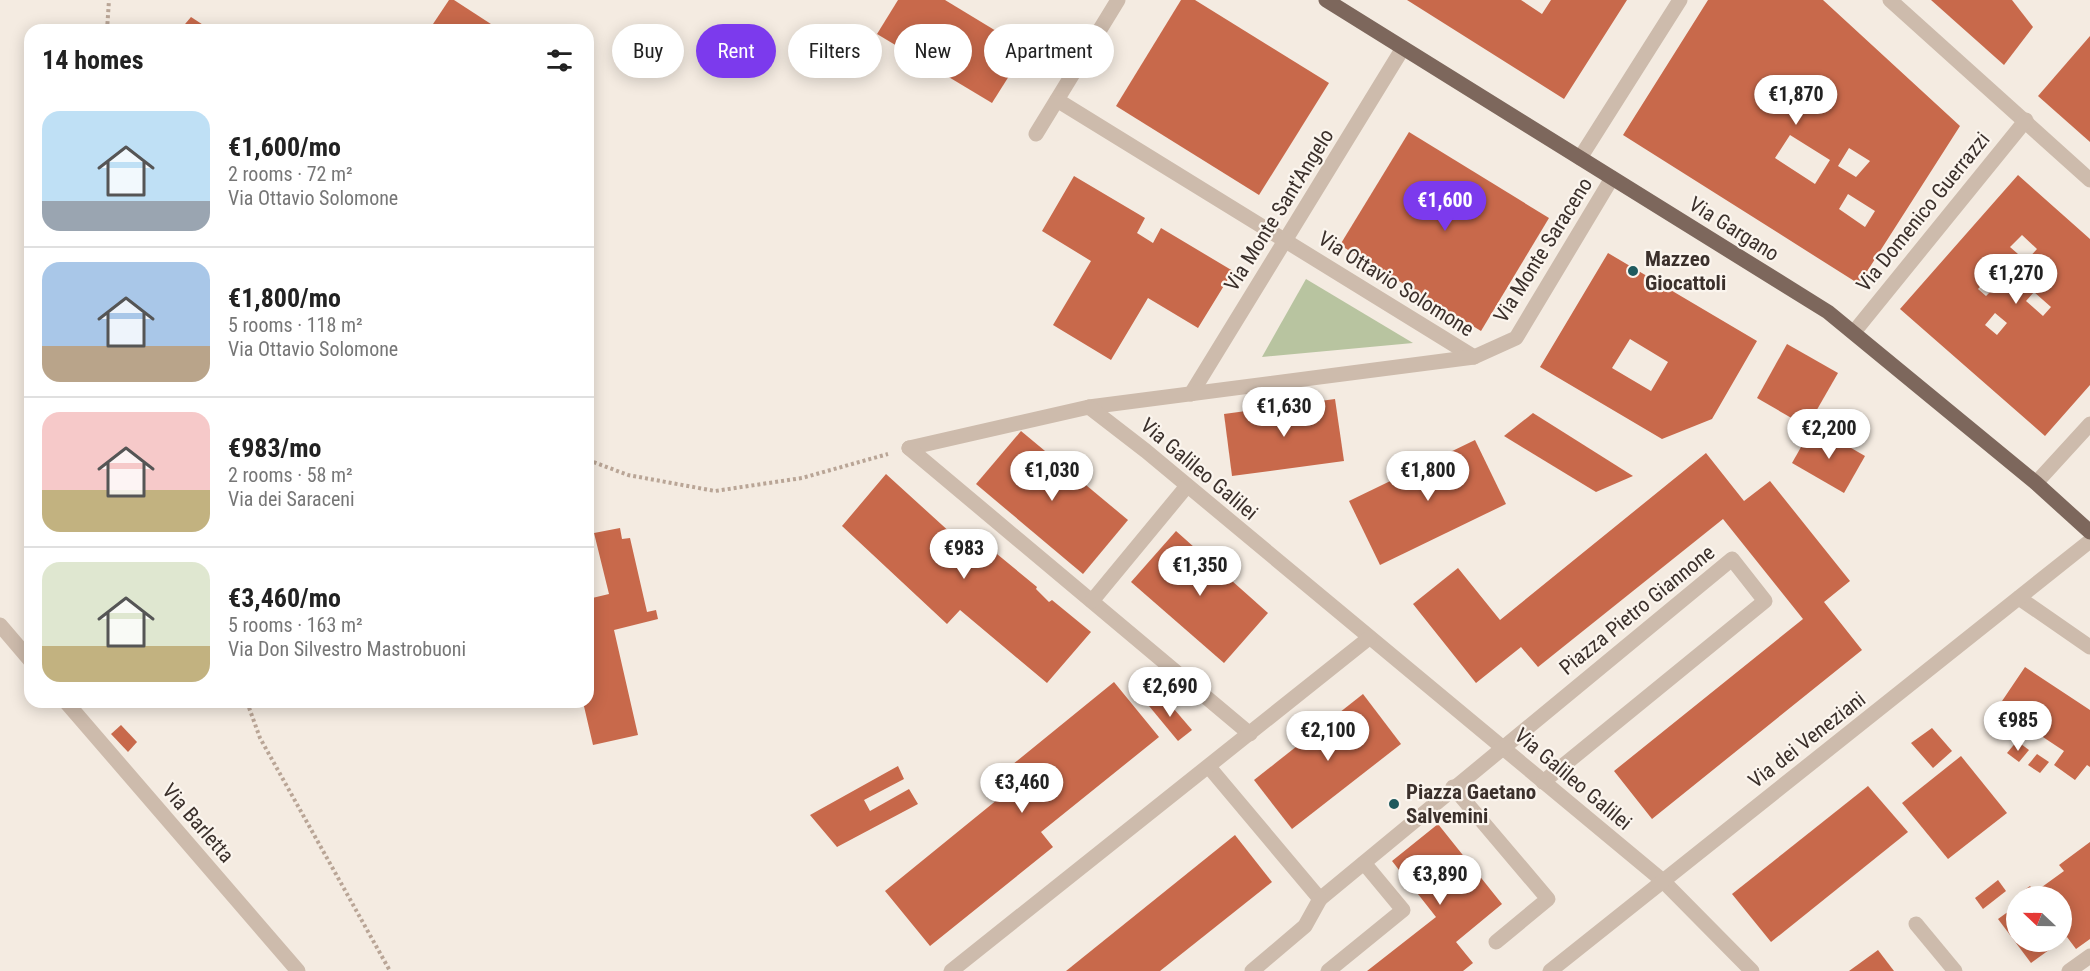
<!DOCTYPE html>
<meta charset="utf-8">
<style>
:root{--surface:#fff;--page:#f6f6f6;--text:#222;--muted:#767676;--line:#e0e0e0;--accent:#7c3aed}
body{margin:0;font-family:"Roboto Condensed",sans-serif;background:var(--page);color:var(--text);height:100vh;display:flex;flex-direction:column;font-size:22px;white-space:nowrap}
*{box-sizing:border-box;margin:0}
p{font-size:20px;color:var(--muted)}
.icon{flex:none;width:33px;height:33px;fill:none;stroke:currentColor;stroke-width:2;stroke-linecap:round;stroke-linejoin:round}
.map{position:relative;flex:1;overflow:hidden}
.sheet{position:absolute;left:24px;top:24px;width:570px;height:684px;display:flex;flex-direction:column;background:var(--surface);border-radius:18px;box-shadow:0 3px 15px #0003}
.sheet>*{flex:none}
.banner{position:absolute;left:612px;top:24px;width:570px;height:54px;display:flex;gap:12px}
.needle{width:39px;rotate:292deg}
.buttons{position:absolute;left:2006px;top:886px;display:grid;gap:12px}
.buttons a{display:grid;place-items:center;width:66px;height:66px;border-radius:50%;background:var(--surface);box-shadow:0 3px 15px #0003;font-size:30px}
.price{position:absolute;translate:-50% -51px;padding:0 14px;border-radius:21px;background:#fff;color:#222;font-size:20px;line-height:39px;filter:drop-shadow(0 2px 3px #0008)}
.price::after{content:'';position:absolute;left:50%;top:36px;width:18px;height:14px;margin-left:-9px;background:inherit;clip-path:polygon(0 0,100% 0,50% 100%)}
.price.on{background:var(--accent);color:#fff}
ul{padding:0;list-style:none}
li{display:flex;align-items:center;gap:18px;height:150px;padding:0 18px}
li+li{border-top:2px solid var(--line)}
li span{display:grid;place-items:center;flex:none;width:168px;height:120px;border-radius:18px;color:#555}
li>.icon{margin-inline-start:auto}
span .icon{width:72px;height:72px;fill:#fffc;stroke-width:1}
li b{font-size:26px}
h2{display:flex;justify-content:space-between;align-items:center;height:72px;padding:0 18px;font-size:26px}
.pill{padding:0 21px;border-radius:27px;background:var(--surface);box-shadow:0 3px 15px #0003;font-size:21px;line-height:54px}
.pill.on{background:var(--accent);color:#fff}
.map>svg:first-child{display:block}
.green{fill:#b8c4a0}
.building{fill:#c8694b;fill-rule:evenodd}
.lines{fill:none;stroke-linecap:round;stroke-linejoin:round}
.path{stroke:#b9a596;stroke-width:4;stroke-dasharray:3 3;stroke-linecap:butt}
.minor{stroke:#cdbbac;stroke-width:15}
.major{stroke:#7d675c;stroke-width:15}
.poi-dot{fill:#1f5a5e;stroke:#fbf5ee;stroke-width:2}
.labels{text-anchor:middle;dominant-baseline:central;stroke-width:4.5;stroke-linejoin:round;paint-order:stroke}
.street-label{font-size:21px;fill:#3b302b;stroke:#fbf5ee}
.poi-label{font-size:21px;font-weight:bold;fill:#3b302b;stroke:#fbf5ee;text-anchor:start}
</style>
<div class="map">
<svg width="2090" height="971" viewBox="0 0 2090 971">
<rect width="100%" height="100%" fill="#f4ebe1"/>
<path class="green" d="M1306,279l107,64 -151,14z"/>
<g class="building">
<path d="M449,0h5l40,26 -3,4h-62z"/>
<path d="M898,0h47l81,49 -34,54 -115,-69z"/>
<path d="M1181,0h14l134,83 -70,112 -143,-89z"/>
<path d="M1407,0h114l21,14 9,-14h76l-63,99z"/>
<path d="M1708,0h115l137,126 -101,158 -236,-149zM1790,135l40,25 -15,24 -40,-26zM1849,148l21,13 -14,16 -18,-11zM1848,194l27,17 -10,16 -26,-18z"/>
<path d="M1931,0h81l21,27 -29,38z"/>
<path d="M191,17l20,13h-31z"/>
<path d="M2090,36v106l-52,-46z"/>
<path d="M1409,132l140,86 -68,113 -141,-86z"/>
<path d="M2018,175l72,64v146l-45,51 -145,-127zM2022,235l15,14 -11,12 -16,-14zM1991,274l9,8 -14,14 -8,-7zM2034,292l17,15 -8,9 -17,-15zM1995,313l12,10 -10,12 -12,-10z"/>
<path d="M1074,176l71,42 -8,15 16,10 8,-15 72,43 -35,57 -50,-30 -37,62 -58,-35 38,-64 -49,-30z"/>
<path d="M1608,253l149,88 -45,78 -50,20 -122,-72zM1630,339l38,23 -17,29 -39,-23z"/>
<path d="M1787,344l51,29 -31,54 -50,-29z"/>
<path d="M1335,399l9,62 -112,15 -8,-62z"/>
<path d="M1533,413l100,63 -37,16 -92,-56z"/>
<path d="M1813,426l52,30 -21,37 -52,-30z"/>
<path d="M1021,431l107,89 -45,54 -107,-90z"/>
<path d="M1475,440l31,64 -126,61 -31,-64z"/>
<path d="M1706,453l38,48 26,-20 80,100 -26,21 38,48 -210,169 -38,-48 189,-152 -80,-100 -185,148 -17,-20 -45,36 -63,-79 45,-36 42,52z"/>
<path d="M886,474l100,91 11,-11 40,33 -1,2 13,13 3,-2 39,32 -44,51 -87,-73 -13,14 -105,-98z"/>
<path d="M620,528l2,11 8,-1 17,74 9,-2 2,9 -44,11 24,105 -45,10 -10,-43h5v-103l21,-5 -15,-61z"/>
<path d="M1176,531l92,82 -44,50 -93,-81z"/>
<path d="M2025,667l65,43v57l-3,-2 -12,15 -21,-15 10,-14 -66,-44z"/>
<path d="M1114,682l45,55 -118,95 12,15 -123,99 -45,-55 118,-96 -12,-13z"/>
<path d="M1363,694l38,50 -109,85 -38,-49z"/>
<path d="M1162,695l30,35 -14,11 -29,-35z"/>
<path d="M121,725l16,17 -9,10 -17,-18z"/>
<path d="M1932,728l20,23 -19,17 -22,-25z"/>
<path d="M2017,741l12,9 -10,12 -12,-9z"/>
<path d="M2037,754l12,8 -9,11 -12,-8z"/>
<path d="M1961,756l46,57 -59,46 -46,-56z"/>
<path d="M898,766l6,13 -40,21 6,11 39,-22 9,15 -81,43 -27,-32z"/>
<path d="M1868,786l40,46 -137,110 -39,-48z"/>
<path d="M1438,824l64,80 -46,38 17,21 -10,8h-96l69,-54 -44,-56z"/>
<path d="M1235,835l37,47 -112,89h-94z"/>
<path d="M2090,842v97l-14,10 -9,-12 -6,4v-44l-44,-2 13,-9 5,6 29,-21 -5,-6z"/>
<path d="M1998,880l8,11 -23,18 -8,-11z"/>
<path d="M2016,906v36h44l-29,21 -33,-44z"/>
<path d="M1878,950l16,21h-45z"/>
</g>
<g class="lines">
<g class="path">
<path d="M107,30l2,-30"/>
<path d="M588,460l40,15 87,16 87,-13 86,-24"/>
<path d="M247,702l13,36 130,233"/>
</g>
<g class="minor">
<path d="M1890,0l200,180"/>
<path d="M1057,100l417,257"/>
<path d="M1036,134l82,-134"/>
<path d="M1580,158l100,-158"/>
<path d="M1854,332l172,-212"/>
<path d="M1191,394l212,-346"/>
<path d="M1089,407l385,-50 42,-19 96,-160"/>
<path d="M909,448l180,-41 57,44 517,430 89,90"/>
<path d="M909,448l341,286"/>
<path d="M2036,483l54,-59"/>
<path d="M2019,598l71,49"/>
<path d="M1092,601l95,-115"/>
<path d="M0,625l30,35"/>
<path d="M66,702l232,269"/>
<path d="M1209,767l111,132 412,-340 33,42 -222,181"/>
<path d="M1453,787l95,112 -52,43"/>
<path d="M1916,924l39,47"/>
<path d="M951,971l418,-333"/>
<path d="M1252,971l53,-45 15,-27"/>
<path d="M1328,971l75,-61 -39,-47"/>
<path d="M1550,971l540,-430"/>
<path d="M2069,971l21,-15"/>
</g>
<path class="major" d="M1326,0l502,312 208,171 54,49"/>
</g>
<g class="poi-dot">
<circle cx="1633" cy="271" r="6"/>
<circle cx="1394" cy="804" r="6"/>
</g>
<g class="labels">
<g class="street-label">
<text transform="translate(1279 210) rotate(-58)">Via Monte Sant'Angelo</text>
<text transform="translate(1923 212) rotate(-51)">Via Domenico Guerrazzi</text>
<text transform="translate(1734 229) rotate(32)">Via Gargano</text>
<text transform="translate(1543 250) rotate(-58)">Via Monte Saraceno</text>
<text transform="translate(1396 284) rotate(32)">Via Ottavio Solomone</text>
<text transform="translate(1199 469) rotate(40)">Via Galileo Galilei</text>
<text transform="translate(1637 610) rotate(-39)">Piazza Pietro Giannone</text>
<text transform="translate(1807 740) rotate(-38)">Via dei Veneziani</text>
<text transform="translate(1573 779) rotate(40)">Via Galileo Galilei</text>
<text transform="translate(198 823) rotate(49)">Via Barletta</text>
</g>
<g class="poi-label">
<text x="1645" y="259">Mazzeo<tspan x="1645" dy="24">Giocattoli</tspan></text>
<text x="1406" y="792">Piazza Gaetano<tspan x="1406" dy="24">Salvemini</tspan></text>
</g>
</g>
</svg>
<div class="buttons">
<a><svg class="needle" viewBox="-14 -14 28 28"><path d="M0-13l5 13h-10z" fill="#e53935"/><path d="M0 13l5-13h-10z" fill="#767676"/></svg></a>
</div>
<b class="price" style="left:1796px;top:126px">€1,870</b>
<b class="price on" style="left:1445px;top:232px">€1,600</b>
<b class="price" style="left:2016px;top:305px">€1,270</b>
<b class="price" style="left:1284px;top:438px">€1,630</b>
<b class="price" style="left:1829px;top:460px">€2,200</b>
<b class="price" style="left:1052px;top:502px">€1,030</b>
<b class="price" style="left:1428px;top:502px">€1,800</b>
<b class="price" style="left:964px;top:580px">€983</b>
<b class="price" style="left:1200px;top:597px">€1,350</b>
<b class="price" style="left:1170px;top:718px">€2,690</b>
<b class="price" style="left:2018px;top:752px">€985</b>
<b class="price" style="left:1328px;top:762px">€2,100</b>
<b class="price" style="left:1022px;top:814px">€3,460</b>
<b class="price" style="left:1440px;top:906px">€3,890</b>
<div class="banner">
<a class="pill">Buy</a>
<a class="pill on">Rent</a>
<a class="pill">Filters</a>
<a class="pill">New</a>
<a class="pill">Apartment</a>
</div>
<section class="sheet">
<h2>14 homes<svg class="icon" aria-label="filters" viewBox="0 0 24 24"><path d="M4 7h16M4 17h16"/><circle cx="9" cy="7" r="2"/><circle cx="15" cy="17" r="2"/></svg></h2>
<ul>
<li><span style="background:linear-gradient(#bfe0f5 75%,#9aa5b1 0)"><svg class="icon" aria-label="home" viewBox="0 0 24 24"><path d="M3 11l9-7 9 7M6 9v11h12V9"/></svg></span><div><b>€1,600/mo</b><p>2 rooms · 72 m²</p><p>Via Ottavio Solomone</p></div></li>
<li><span style="background:linear-gradient(#a9c7e8 70%,#b9a48a 0)"><svg class="icon" aria-label="home" viewBox="0 0 24 24"><path d="M3 11l9-7 9 7M6 9v11h12V9"/></svg></span><div><b>€1,800/mo</b><p>5 rooms · 118 m²</p><p>Via Ottavio Solomone</p></div></li>
<li><span style="background:linear-gradient(#f6c9c9 65%,#c2b280 0)"><svg class="icon" aria-label="home" viewBox="0 0 24 24"><path d="M3 11l9-7 9 7M6 9v11h12V9"/></svg></span><div><b>€983/mo</b><p>2 rooms · 58 m²</p><p>Via dei Saraceni</p></div></li>
<li><span style="background:linear-gradient(#dfe7d0 70%,#c2b280 0)"><svg class="icon" aria-label="home" viewBox="0 0 24 24"><path d="M3 11l9-7 9 7M6 9v11h12V9"/></svg></span><div><b>€3,460/mo</b><p>5 rooms · 163 m²</p><p>Via Don Silvestro Mastrobuoni</p></div></li>
</ul>
</section>
</div>
